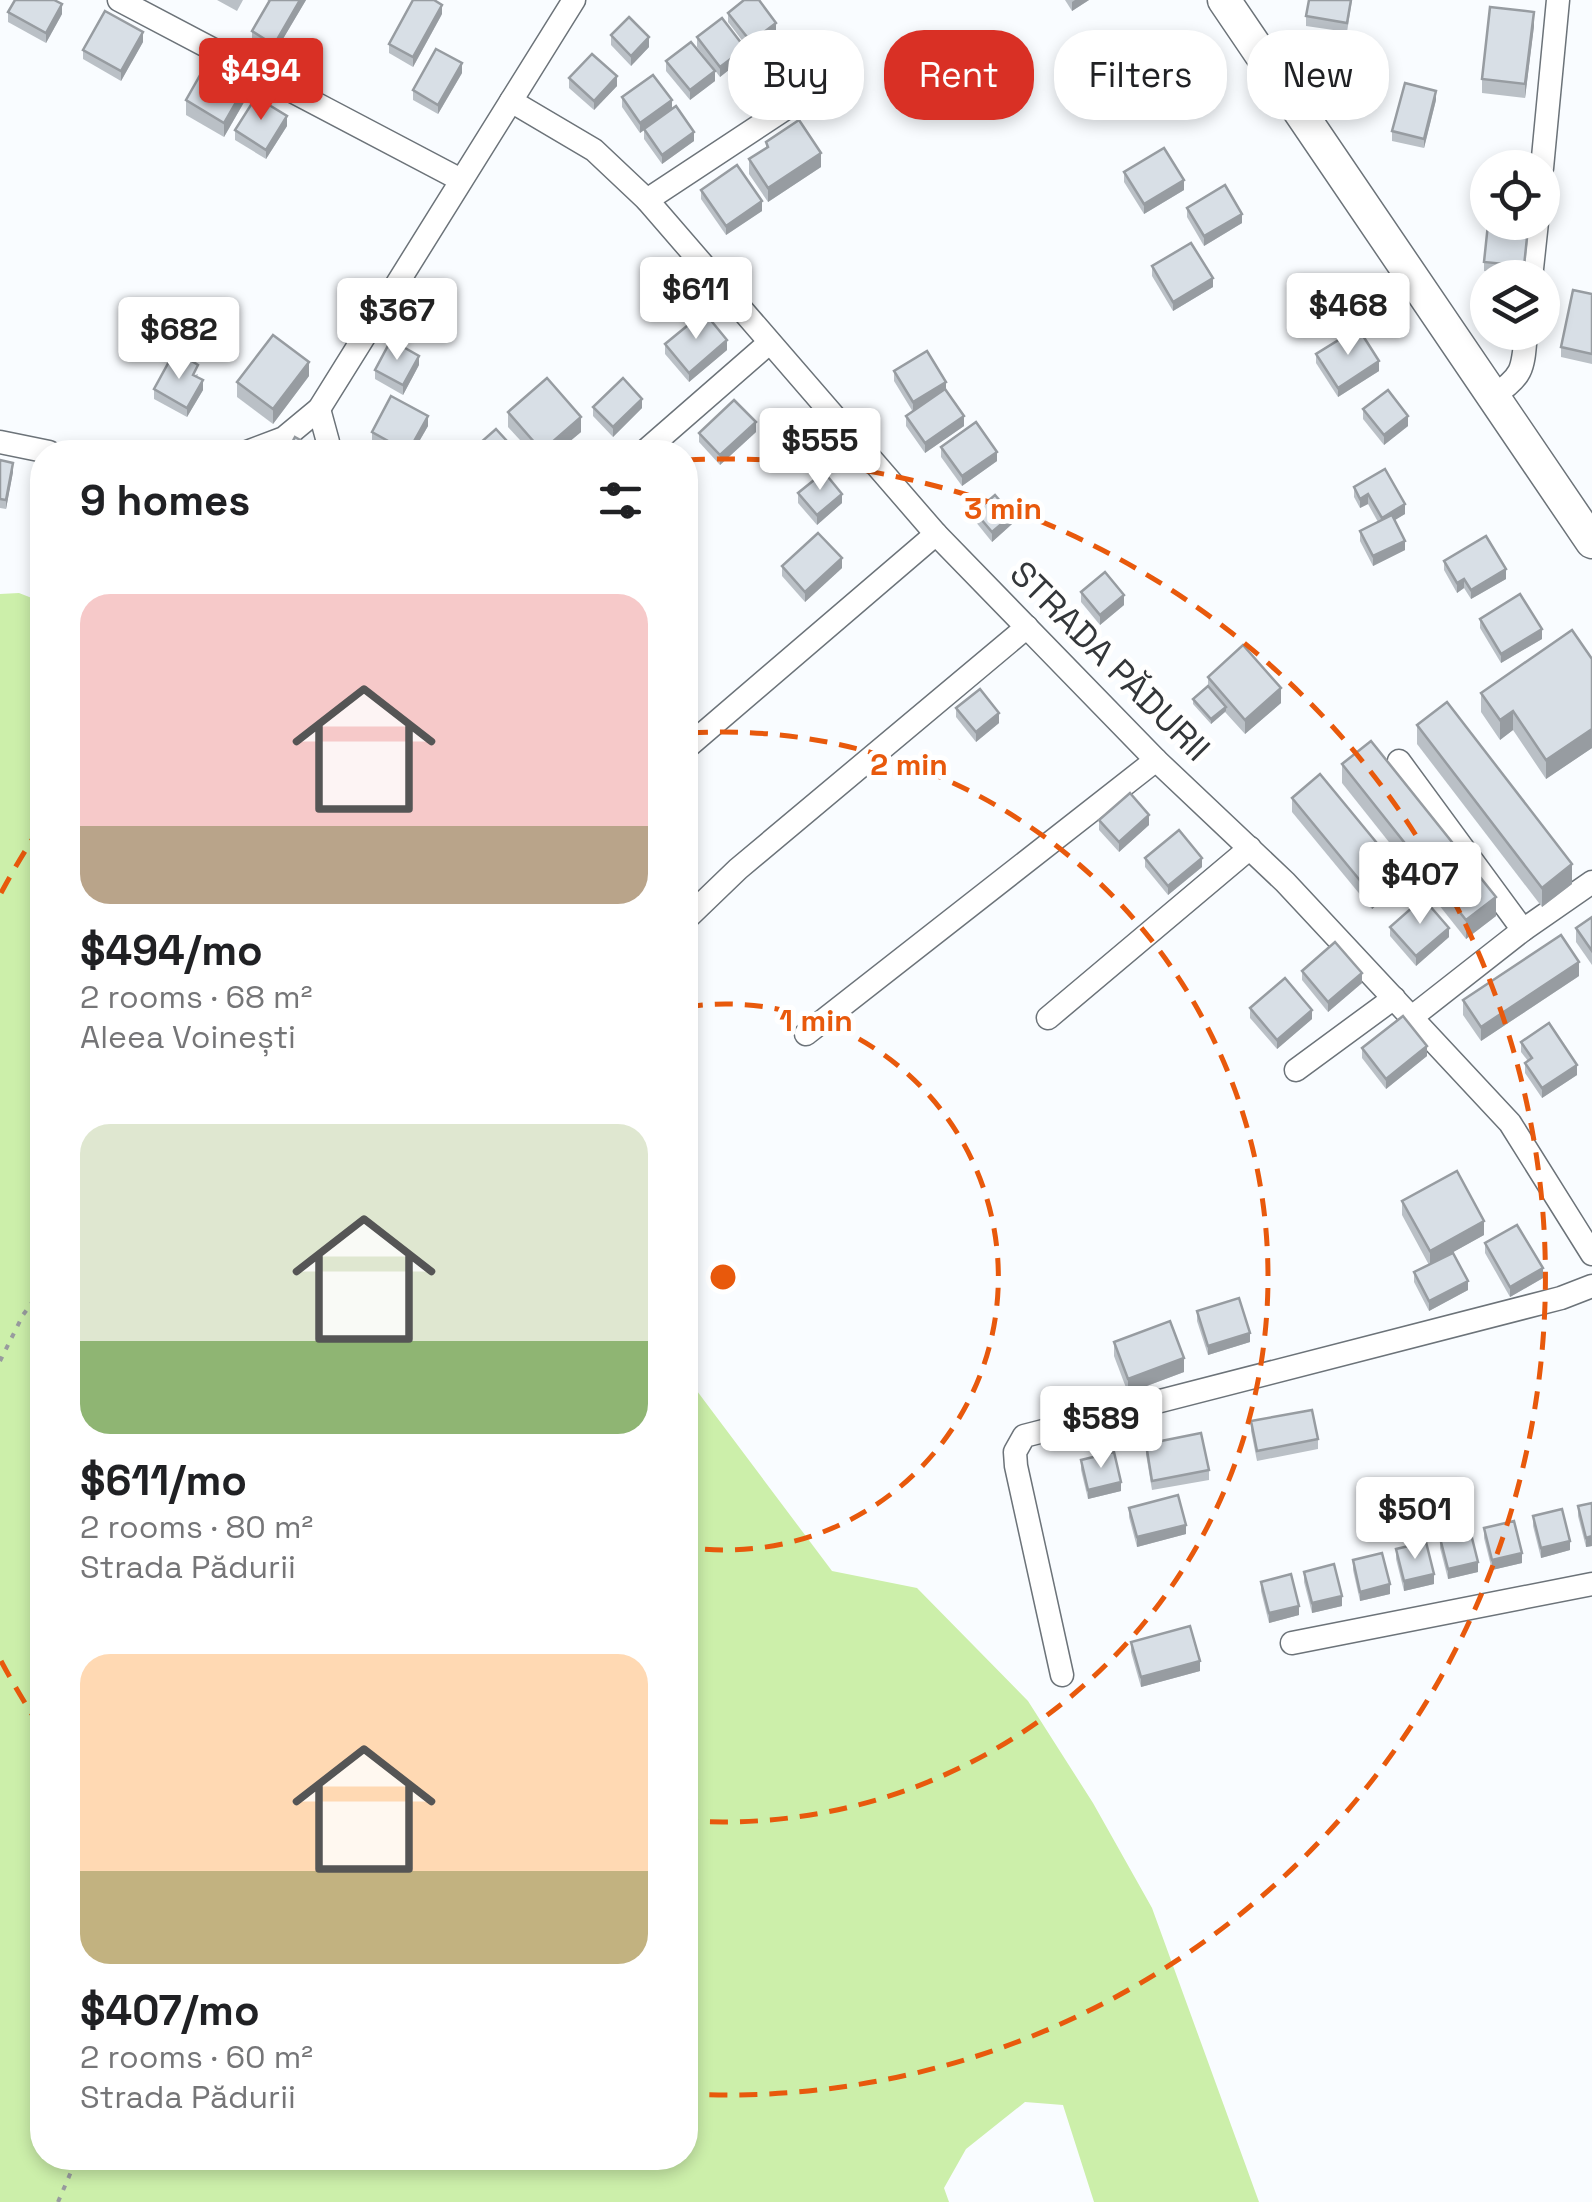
<!DOCTYPE html>
<meta charset="utf-8">
<style>
:root{--surface:#fff;--page:#f6f6f6;--text:#202124;--muted:#757577;--accent:#d93025}
body{margin:0;font-family:"Space Grotesk",sans-serif;background:var(--page);color:var(--text);height:100vh;display:flex;flex-direction:column;font-size:38px;white-space:nowrap}
*{box-sizing:border-box;margin:0}
p{font-size:32px;color:var(--muted)}
.icon{flex:none;width:55px;height:55px;fill:none;stroke:currentColor;stroke-width:2;stroke-linecap:round;stroke-linejoin:round}
.map{position:relative;flex:1;overflow:hidden}
.details{position:absolute;left:30px;top:440px;width:668px;height:1730px;display:flex;flex-direction:column;background:var(--surface);border-radius:40px;box-shadow:0 5px 15px #0003}
.details>*{flex:none}
.guide{position:absolute;left:728px;top:30px;width:712px;height:90px;display:flex;gap:20px}
.controls{position:absolute;left:1470px;top:150px;display:grid;gap:20px}
.controls a{display:grid;place-items:center;width:90px;height:90px;border-radius:50%;background:var(--surface);box-shadow:0 5px 15px #0003;font-size:50px}
.price{position:absolute;translate:-50% -85px;padding:0 22px;border-radius:10px;background:#fff;color:#222;font-size:32px;line-height:65px;filter:drop-shadow(0 2px 5px #0008)}
.price::after{content:'';position:absolute;left:50%;top:60px;width:30px;height:22px;margin-left:-15px;background:inherit;clip-path:polygon(0 0,100% 0,50% 100%)}
.price.current{background:var(--accent);color:#fff}
ul{padding:0;list-style:none}
li{display:grid;align-content:center;gap:20px;height:530px;padding:0 50px}
li span{display:grid;place-items:center;height:310px;border-radius:30px;color:#555}
li>.icon{margin-inline-start:auto}
span .icon{width:180px;height:180px;fill:#fffc;stroke-width:1}
li b{font-size:42px}
h2{display:flex;justify-content:space-between;align-items:center;height:120px;padding:0 50px;font-size:42px}
.tag{padding:0 35px;border-radius:40px;background:var(--surface);box-shadow:0 5px 15px #0003;font-size:35px;line-height:90px}
.tag.current{background:var(--accent);color:#fff}
.map>svg:first-child{display:block}
.green{fill:#ccefaa}
.lines{fill:none;stroke-linecap:round;stroke-linejoin:round}
.minor-casing{stroke:#6c7379;stroke-width:25}
.secondary-casing{stroke:#6c7379;stroke-width:35}
.path{stroke:#989b9e;stroke-width:4;stroke-dasharray:5 8;stroke-linecap:butt}
.minor{stroke:#fff;stroke-width:22}
.secondary{stroke:#fff;stroke-width:32}
.wall{fill:#bac0c6}
.shaded-wall{fill:#979ca1}
.building{fill:#d8dfe6;stroke:#979ca1;stroke-width:2.5}
.ring{fill:none;stroke:#e8590c;stroke-width:5;stroke-dasharray:18 12}
.labels{text-anchor:middle;dominant-baseline:central;stroke-width:10;stroke-linejoin:round;paint-order:stroke}
.street-label{font-size:35px;fill:#34373a;stroke:#fff}
.centre{fill:#e8590c;stroke:#fff;stroke-width:5}
.ring-label{font-size:30px;text-anchor:middle;font-weight:bold;fill:#e8590c;stroke:#fff;stroke-width:10;stroke-linejoin:round;paint-order:stroke}
</style>
<div class="map">
<svg width="1592" height="2202" viewBox="0 0 1592 2202">
<rect width="100%" height="100%" fill="#f9fcff"/>
<path class="green" d="M19,593l23,9v1556h643v-783l147,196 85,17 111,113 65,102 59,105 107,294h-165l-31,-97 -38,-3 -59,47 -22,39 5,14h-949v-1608z"/>
<g class="lines">
<defs>
<g id="minor">
<path d="M119,0l342,180"/>
<path d="M511,101l83,49 53,50 289,334 220,226 129,122 225,241 82,131"/>
<path d="M1542,168l16,-168"/>
<path d="M647,200l159,-105"/>
<path d="M1531,278l6,-56"/>
<path d="M1493,396c31,-20 30,-28 33,-64"/>
<path d="M319,409l9,33 -7,10"/>
<path d="M0,442l49,10"/>
<path d="M247,452l37,-14 35,-29 255,-409"/>
<path d="M644,452l125,-109"/>
<path d="M685,749l251,-215"/>
<path d="M1399,761l124,169"/>
<path d="M685,920l53,-51 289,-242"/>
<path d="M1412,1017l111,-87 69,-48"/>
<path d="M1048,1018l202,-170"/>
<path d="M806,1034l350,-274"/>
<path d="M1296,1070l98,-72"/>
<path d="M1292,1643l300,-59"/>
<path d="M1062,1675l-46,-209 -1,-14 9,-16 537,-138 31,-12"/>
</g>
<path id="secondary" d="M1224,0l368,542"/>
</defs>
<use href="#minor" class="minor-casing"/>
<use href="#secondary" class="secondary-casing"/>
<g class="path">
<path d="M0,1361l23,-46 19,-26"/>
<path d="M58,2202l19,-44"/>
</g>
<use href="#minor" class="minor"/>
<use href="#secondary" class="secondary"/>
</g>
<g class="wall">
<path d="M217,0h26l-6,11z"/>
<path d="M267,0h39l-32,54 -22,-13v-10l17,-30z"/>
<path d="M1065,0h24l-17,11z"/>
<path d="M1352,0l-5,32 -41,-6v-10z"/>
<path d="M8,12l54,2 -16,29 -38,-21z"/>
<path d="M728,13l48,20 -25,19 -23,-30z"/>
<path d="M442,14l-29,53 -24,-14v-9z"/>
<path d="M1534,26l-9,72 -43,-5v-14z"/>
<path d="M611,35l38,12 -18,19 -20,-21z"/>
<path d="M697,37l48,20 -25,20 -23,-30z"/>
<path d="M143,42l-22,39 -38,-22v-9z"/>
<path d="M1087,54l54,23 -44,28 -16,-26v-10l7,-4z"/>
<path d="M666,61l49,20 -25,19 -24,-29z"/>
<path d="M462,73l-24,41 -25,-14v-10z"/>
<path d="M569,78l48,8 -23,24 -25,-22z"/>
<path d="M251,90l-27,47 -38,-22v-15z"/>
<path d="M622,97l50,12 22,32 -32,23 -18,-25v-9l-4,3 -18,-26z"/>
<path d="M1436,100l-12,48 -32,-7v-10z"/>
<path d="M287,126l-21,33 -31,-19v-10z"/>
<path d="M766,142l55,25 -53,35 -19,-28v-15l17,-11z"/>
<path d="M1124,172l60,18 -40,24 -20,-32z"/>
<path d="M701,190l61,21 -36,24 -25,-36z"/>
<path d="M1187,208l55,15 -38,23 -17,-29z"/>
<path d="M1528,238l-4,37 -40,-4v-9z"/>
<path d="M1152,266l61,21 -40,24 -21,-35z"/>
<path d="M1488,278v35l-6,-1v-9z"/>
<path d="M1592,294v70l-31,-7v-10z"/>
<path d="M665,344l62,6 -38,32 -24,-28z"/>
<path d="M1316,354l63,17 -41,26 -22,-34z"/>
<path d="M419,365l-16,30 -28,-16v-9z"/>
<path d="M894,371l52,19 18,36 -39,27 -19,-27v-10l7,-4 -19,-31z"/>
<path d="M198,374l-1,3 6,13 -16,27 -33,-18v-10z"/>
<path d="M309,376l-36,48 -36,-27v-15z"/>
<path d="M593,407l49,1 -29,29 -20,-21z"/>
<path d="M1363,409l45,17 -24,19 -21,-26z"/>
<path d="M508,412l73,20 -24,20h-26l-23,-25z"/>
<path d="M428,426l-15,26h-21l-20,-11v-9z"/>
<path d="M756,432l-36,33 -21,-23v-9z"/>
<path d="M941,447l56,14 -35,25 -21,-29z"/>
<path d="M0,460l13,12 -7,37 -6,-1z"/>
<path d="M1354,487l51,27 -11,6 11,30 -32,16 -13,-25v-10l18,-9 -10,-18 -8,4 -6,-11z"/>
<path d="M798,493l44,10 -25,22 -19,-22z"/>
<path d="M975,512l37,12 -20,18 -17,-21z"/>
<path d="M1444,561l62,18 -35,20 -7,-11 -7,5 -13,-23z"/>
<path d="M782,566l60,2 -37,34 -23,-26z"/>
<path d="M1081,592l43,13 -24,20 -19,-23z"/>
<path d="M1480,619l62,20 -41,24 -21,-35z"/>
<path d="M1592,659v89l-46,31 -33,-49 -13,10 -19,-28v-19z"/>
<path d="M1208,677l73,26 -36,31 -20,-22 -14,12 -18,-20v-5l15,-13z"/>
<path d="M956,708l43,15 -23,19 -20,-25z"/>
<path d="M1417,725l155,159 -30,23 -125,-163z"/>
<path d="M1342,764l154,152 -30,23 -124,-156z"/>
<path d="M1292,798l108,88 -28,23 -80,-97z"/>
<path d="M1099,820l50,5 -30,27 -20,-22z"/>
<path d="M1145,858l57,9 -34,28 -23,-28z"/>
<path d="M1592,917v48l-16,-23v-14z"/>
<path d="M1390,927l59,10 -33,29 -26,-30z"/>
<path d="M1302,971l60,12 -34,29 -26,-32z"/>
<path d="M1579,976l-98,65 -18,-26v-15z"/>
<path d="M1250,1008l62,11 -35,30 -27,-31z"/>
<path d="M1521,1042l56,33 -35,23 -17,-25v-10l3,-2 -7,-9z"/>
<path d="M1362,1048l65,8 -41,33 -24,-31z"/>
<path d="M1402,1201l82,34 -38,21 22,34 -39,21 -15,-29v-10l15,-7 -27,-50z"/>
<path d="M1485,1243l58,35 -33,19 -25,-44z"/>
<path d="M1197,1311l53,31 -42,13 -11,-34z"/>
<path d="M1114,1342l70,30 -56,21 -14,-37z"/>
<path d="M1251,1421l67,18v10l-61,12 -6,-30z"/>
<path d="M1146,1444l63,26v10l-57,10 -6,-36z"/>
<path d="M1081,1460l40,31 -33,8 -7,-29z"/>
<path d="M1592,1503v43l-6,1 -8,-31v-10z"/>
<path d="M1129,1508l57,26 -49,13 -8,-30z"/>
<path d="M1533,1516l37,34 -29,8 -8,-32z"/>
<path d="M1484,1528l38,35 -30,7 -8,-32z"/>
<path d="M1440,1538l38,34 -30,7 -8,-31z"/>
<path d="M1396,1549l38,35 -30,7 -8,-32z"/>
<path d="M1353,1560l37,34 -30,7 -7,-31z"/>
<path d="M1304,1572l38,34 -30,7 -8,-31z"/>
<path d="M1261,1582l38,33 -30,8 -8,-32z"/>
<path d="M1131,1642l69,29 -59,16 -10,-35z"/>
</g>
<g class="shaded-wall">
<path d="M300,0h6l-32,54v-9z"/>
<path d="M1075,0h14l-17,11v-9z"/>
<path d="M62,4v10l-16,29v-10z"/>
<path d="M442,5v9l-29,53v-10z"/>
<path d="M1534,12v14l-9,72v-14z"/>
<path d="M776,23v10l-25,19v-10z"/>
<path d="M143,32v10l-22,39v-10z"/>
<path d="M649,37v10l-18,19v-10z"/>
<path d="M745,48v9l-25,20v-10z"/>
<path d="M462,63v10l-24,41v-9z"/>
<path d="M1141,68v9l-44,28v-10z"/>
<path d="M715,71v10l-25,19v-10z"/>
<path d="M251,76v14l-27,47v-14z"/>
<path d="M617,76v10l-23,24v-9z"/>
<path d="M1436,91v9l-12,48v-9z"/>
<path d="M672,100v10l-32,23v-10z"/>
<path d="M287,116v10l-21,33v-9z"/>
<path d="M694,132v9l-32,23v-9z"/>
<path d="M821,153v14l-53,35v-14z"/>
<path d="M1184,180v10l-40,24v-10z"/>
<path d="M762,201v10l-36,24v-9z"/>
<path d="M1242,214v9l-38,23v-10z"/>
<path d="M1213,278v9l-40,24v-9z"/>
<path d="M727,340v10l-38,32v-9z"/>
<path d="M419,356v9l-16,30v-10z"/>
<path d="M1379,361v10l-41,26v-9z"/>
<path d="M309,362v14l-36,48v-15z"/>
<path d="M203,380v10l-16,27v-9z"/>
<path d="M946,382v9l-33,21v-10z"/>
<path d="M642,399v9l-29,29v-10z"/>
<path d="M428,416v10l-15,26h-5z"/>
<path d="M964,416v10l-39,27v-10z"/>
<path d="M1408,416v10l-24,19v-10z"/>
<path d="M581,417v15l-24,20h-15v-1z"/>
<path d="M756,422v10l-36,33v-10z"/>
<path d="M997,452v9l-35,25v-10z"/>
<path d="M13,463v9l-7,37v-9z"/>
<path d="M842,494v9l-25,22v-10z"/>
<path d="M1368,494v10l-8,4v-9z"/>
<path d="M1405,504v10l-23,14v-10z"/>
<path d="M1012,515v9l-20,18v-10z"/>
<path d="M1405,541v9l-32,16v-10z"/>
<path d="M842,558v10l-37,34v-10z"/>
<path d="M1506,569v10l-35,20v-9z"/>
<path d="M1464,579v9l-7,5v-10z"/>
<path d="M1124,595v10l-24,20v-10z"/>
<path d="M1542,629v10l-41,24v-9z"/>
<path d="M1281,688v15l-36,31v-14z"/>
<path d="M1226,707v4l-15,13v-5z"/>
<path d="M1513,711v19l-13,10v-20z"/>
<path d="M999,713v10l-23,19v-10z"/>
<path d="M1592,729v19l-46,31v-19z"/>
<path d="M1149,815v10l-30,27v-10z"/>
<path d="M1202,858v9l-34,28v-9z"/>
<path d="M1572,864v20l-30,23v-19z"/>
<path d="M1400,871v15l-28,23v-14z"/>
<path d="M1496,897v19l-30,23v-19z"/>
<path d="M1449,928v9l-33,29v-10z"/>
<path d="M1579,962v14l-98,65v-14z"/>
<path d="M1362,973v10l-34,29v-10z"/>
<path d="M1312,1010v9l-35,30v-9z"/>
<path d="M1427,1046v10l-41,33v-10z"/>
<path d="M1577,1065v10l-35,23v-10z"/>
<path d="M1484,1221v14l-54,30v-14z"/>
<path d="M1543,1268v10l-33,19v-10z"/>
<path d="M1468,1281v9l-39,21v-10z"/>
<path d="M1250,1333v9l-42,13v-9z"/>
<path d="M1184,1358v14l-56,21v-14z"/>
<path d="M1121,1482v9l-33,8v-9z"/>
<path d="M1186,1525v9l-49,13v-10z"/>
<path d="M1592,1536v10l-6,1v-9z"/>
<path d="M1570,1541v9l-29,8v-10z"/>
<path d="M1522,1553v10l-30,7v-10z"/>
<path d="M1478,1562v10l-30,7v-10z"/>
<path d="M1434,1574v10l-30,7v-10z"/>
<path d="M1390,1584v10l-30,7v-9z"/>
<path d="M1342,1596v10l-30,7v-10z"/>
<path d="M1299,1606v9l-30,8v-10z"/>
<path d="M1200,1661v10l-59,16v-10z"/>
</g>
<g class="building">
<path d="M15,0h39l8,4 -16,29 -38,-21z"/>
<path d="M270,0h30l-26,45 -22,-14z"/>
<path d="M413,0h21l8,5 -29,52 -24,-13z"/>
<path d="M744,0h15l17,23 -25,19 -23,-29z"/>
<path d="M1309,0h42l-4,23 -41,-7z"/>
<path d="M1490,7l44,5 -9,72 -43,-5z"/>
<path d="M105,11l38,21 -22,39 -38,-21z"/>
<path d="M629,17l20,20 -18,19 -20,-21z"/>
<path d="M722,18l23,30 -25,19 -23,-30z"/>
<path d="M1119,33l22,35 -44,27 -16,-26 11,-7 -5,-8z"/>
<path d="M691,42l24,29 -25,19 -24,-29z"/>
<path d="M436,49l26,14 -24,42 -25,-15z"/>
<path d="M212,54l39,22 -27,47 -38,-23z"/>
<path d="M592,54l25,22 -23,25 -25,-23z"/>
<path d="M653,75l19,25 -32,23 -18,-26z"/>
<path d="M1405,83l31,8 -12,48 -32,-8z"/>
<path d="M256,97l31,19 -21,34 -31,-20z"/>
<path d="M676,106l18,26 -32,23 -18,-26z"/>
<path d="M799,120l22,33 -53,35 -19,-29 19,-12 -2,-5z"/>
<path d="M1164,148l20,32 -40,24 -20,-32z"/>
<path d="M1514,159l19,2 -1,7h-19z"/>
<path d="M737,165l25,36 -36,25 -25,-36z"/>
<path d="M1225,185l17,29 -38,22 -17,-28z"/>
<path d="M1488,224l40,4 -4,38 -40,-4z"/>
<path d="M1191,243l22,35 -40,24 -21,-36z"/>
<path d="M1485,275l24,3h-21v25h-6z"/>
<path d="M1573,290l19,4v60l-31,-7z"/>
<path d="M704,312l23,28 -38,33 -24,-29z"/>
<path d="M1358,328l21,33 -41,27 -22,-34z"/>
<path d="M273,335l36,27 -36,47 -36,-27z"/>
<path d="M391,340l28,16 -16,29 -28,-15z"/>
<path d="M927,351l19,31 -33,20 -19,-31z"/>
<path d="M171,358l12,7 4,-7 11,7 -5,10 10,5 -16,28 -33,-19z"/>
<path d="M547,378l34,39 -39,34 -34,-39z"/>
<path d="M623,378l19,21 -29,28 -20,-20z"/>
<path d="M945,389l19,27 -39,27 -19,-27z"/>
<path d="M1388,390l20,26 -24,19 -21,-26z"/>
<path d="M391,396l37,20 -20,36 -36,-20z"/>
<path d="M734,400l22,22 -36,33 -21,-22z"/>
<path d="M976,422l21,30 -35,24 -21,-29z"/>
<path d="M496,429l21,23h-45l-1,-1z"/>
<path d="M295,437l14,8 -4,7h-18z"/>
<path d="M0,460l13,3 -7,37 -6,-1z"/>
<path d="M1385,469l20,35 -23,14 -14,-24 -8,5 -6,-12z"/>
<path d="M824,472l18,22 -25,21 -19,-22z"/>
<path d="M995,495l17,20 -20,17 -17,-20z"/>
<path d="M1392,515l13,26 -32,15 -13,-25z"/>
<path d="M818,533l24,25 -37,34 -23,-26z"/>
<path d="M1486,536l20,33 -35,21 -7,-11 -7,4 -13,-22z"/>
<path d="M1105,572l19,23 -24,20 -19,-23z"/>
<path d="M1520,594l22,35 -41,25 -21,-35z"/>
<path d="M1572,630l20,29v70l-46,31 -33,-49 -13,9 -19,-27z"/>
<path d="M1243,645l38,43 -36,32 -37,-43z"/>
<path d="M1208,686l18,21 -15,12 -18,-20z"/>
<path d="M980,689l19,24 -23,19 -20,-24z"/>
<path d="M1447,702l125,162 -30,24 -125,-163z"/>
<path d="M1371,741l125,156 -30,23 -124,-156z"/>
<path d="M1320,774l80,97 -28,24 -80,-97z"/>
<path d="M1130,793l19,22 -30,27 -20,-22z"/>
<path d="M1179,830l23,28 -34,28 -23,-28z"/>
<path d="M1423,898l26,30 -33,28 -26,-29z"/>
<path d="M1592,917v34l-16,-23z"/>
<path d="M1561,935l18,27 -98,65 -18,-27z"/>
<path d="M1335,942l27,31 -34,29 -26,-31z"/>
<path d="M1285,978l27,32 -35,30 -27,-32z"/>
<path d="M1403,1016l24,30 -41,33 -24,-31z"/>
<path d="M1549,1023l28,42 -35,23 -17,-25 7,-5 -11,-16z"/>
<path d="M1457,1171l27,50 -54,30 -28,-50z"/>
<path d="M1517,1225l26,43 -33,19 -25,-44z"/>
<path d="M1453,1253l15,28 -39,20 -15,-29z"/>
<path d="M1239,1298l11,35 -42,13 -11,-35z"/>
<path d="M1170,1321l14,37 -56,21 -14,-37z"/>
<path d="M1312,1410l6,29 -61,12 -6,-30z"/>
<path d="M1201,1433l8,37 -57,11 -6,-37z"/>
<path d="M1114,1452l7,30 -33,8 -7,-30z"/>
<path d="M1178,1495l8,30 -49,12 -8,-29z"/>
<path d="M1592,1503v33l-6,2 -8,-32z"/>
<path d="M1562,1509l8,32 -29,7 -8,-32z"/>
<path d="M1514,1521l8,32 -30,7 -8,-32z"/>
<path d="M1470,1530l8,32 -30,7 -8,-31z"/>
<path d="M1426,1542l8,32 -30,7 -8,-32z"/>
<path d="M1382,1553l8,31 -30,8 -7,-32z"/>
<path d="M1334,1564l8,32 -30,7 -8,-31z"/>
<path d="M1291,1574l8,32 -30,7 -8,-31z"/>
<path d="M1190,1626l10,35 -59,16 -10,-35z"/>
</g>
<g class="ring">
<path d="M685 1007A273 273 0 1 1 685 1547"/>
<path d="M690 733A545 545 0 1 1 690 1821"/>
<path d="M41 1728A818 818 0 0 1 1 1661M1 893A818 818 0 0 1 41 826M687 460A818 818 0 1 1 687 2094"/>
</g>
<g class="labels">
<g class="street-label">
<text transform="translate(1110 661) rotate(45)">STRADA PĂDURII</text>
</g>
</g>
<circle cx="723" cy="1277" r="15" class="centre"/>
<g class="ring-label">
<text x="1003" y="519">3 min</text>
<text x="909" y="775">2 min</text>
<text x="816" y="1031">1 min</text>
</g>
</svg>
<div class="controls">
<a><svg class="icon" aria-label="locate" viewBox="0 0 24 24"><circle cx="12" cy="12" r="6"/><path d="M12 2v4M12 18v4M2 12h4M18 12h4"/></svg></a>
<a><svg class="icon" aria-label="layers" viewBox="0 0 24 24"><path d="M12 4l9 5-9 5-9-5zM3 14l9 5 9-5"/></svg></a>
</div>
<b class="price current" style="left:261px;top:123px">$494</b>
<b class="price" style="left:696px;top:342px">$611</b>
<b class="price" style="left:1348px;top:358px">$468</b>
<b class="price" style="left:397px;top:363px">$367</b>
<b class="price" style="left:179px;top:382px">$682</b>
<b class="price" style="left:820px;top:493px">$555</b>
<b class="price" style="left:1420px;top:927px">$407</b>
<b class="price" style="left:1101px;top:1471px">$589</b>
<b class="price" style="left:1415px;top:1562px">$501</b>
<div class="guide">
<a class="tag">Buy</a>
<a class="tag current">Rent</a>
<a class="tag">Filters</a>
<a class="tag">New</a>
</div>
<section class="details">
<h2>9 homes<svg class="icon" aria-label="filters" viewBox="0 0 24 24"><path d="M4 7h16M4 17h16"/><circle cx="9" cy="7" r="2"/><circle cx="15" cy="17" r="2"/></svg></h2>
<ul>
<li><span style="background:linear-gradient(#f6c9c9 75%,#b9a48a 0)"><svg class="icon" aria-label="home" viewBox="0 0 24 24"><path d="M3 11l9-7 9 7M6 9v11h12V9"/></svg></span><div><b>$494/mo</b><p>2 rooms · 68 m²</p><p>Aleea Voinești</p></div></li>
<li><span style="background:linear-gradient(#dfe7d0 70%,#8fb573 0)"><svg class="icon" aria-label="home" viewBox="0 0 24 24"><path d="M3 11l9-7 9 7M6 9v11h12V9"/></svg></span><div><b>$611/mo</b><p>2 rooms · 80 m²</p><p>Strada Pădurii</p></div></li>
<li><span style="background:linear-gradient(#ffd9b3 70%,#c2b280 0)"><svg class="icon" aria-label="home" viewBox="0 0 24 24"><path d="M3 11l9-7 9 7M6 9v11h12V9"/></svg></span><div><b>$407/mo</b><p>2 rooms · 60 m²</p><p>Strada Pădurii</p></div></li>
</ul>
</section>
</div>
